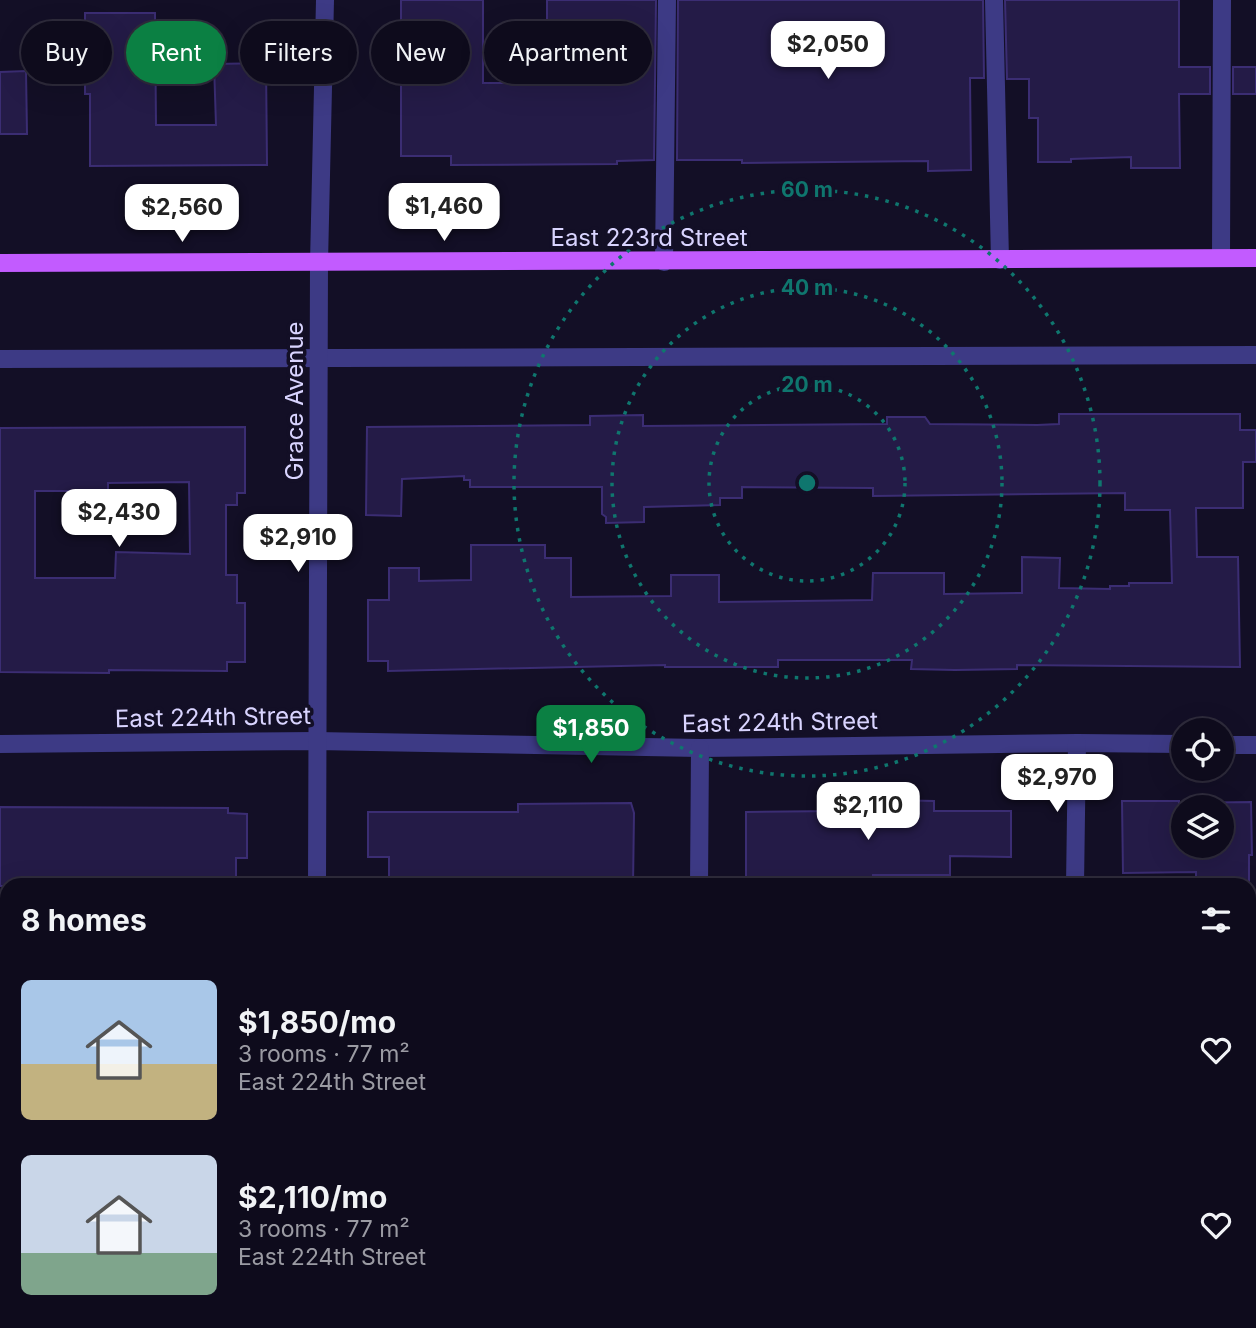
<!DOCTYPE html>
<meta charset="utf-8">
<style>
:root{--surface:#0e0b1c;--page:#171425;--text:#f1f3f6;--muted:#9b9ba3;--line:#2e2b3b;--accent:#0b8043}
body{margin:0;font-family:Inter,sans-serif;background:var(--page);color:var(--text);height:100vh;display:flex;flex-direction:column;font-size:26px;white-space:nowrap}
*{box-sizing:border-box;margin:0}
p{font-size:23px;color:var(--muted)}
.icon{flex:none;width:38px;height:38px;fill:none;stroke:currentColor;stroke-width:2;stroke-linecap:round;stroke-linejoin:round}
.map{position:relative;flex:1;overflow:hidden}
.drawer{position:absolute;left:0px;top:878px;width:1256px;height:450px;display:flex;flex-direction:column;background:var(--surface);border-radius:21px 21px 0 0;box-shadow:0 7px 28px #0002,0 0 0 2px var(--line)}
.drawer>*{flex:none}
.hud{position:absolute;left:21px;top:21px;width:700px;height:63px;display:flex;gap:14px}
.tools{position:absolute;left:1171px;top:718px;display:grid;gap:14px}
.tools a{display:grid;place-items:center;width:63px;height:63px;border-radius:50%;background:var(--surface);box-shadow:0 7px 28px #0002,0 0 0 2px var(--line);font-size:35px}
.price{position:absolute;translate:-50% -60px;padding:0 16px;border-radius:14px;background:#fff;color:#222;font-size:23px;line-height:46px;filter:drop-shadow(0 2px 4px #0008)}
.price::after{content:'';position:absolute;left:50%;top:42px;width:21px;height:16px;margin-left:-10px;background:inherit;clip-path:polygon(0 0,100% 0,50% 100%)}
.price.selected{background:var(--accent);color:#fff}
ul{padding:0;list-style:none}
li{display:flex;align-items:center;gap:21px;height:175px;padding:0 21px}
li span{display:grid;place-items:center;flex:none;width:196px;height:140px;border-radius:10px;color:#555}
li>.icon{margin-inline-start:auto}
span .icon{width:84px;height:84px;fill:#fffc;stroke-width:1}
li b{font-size:30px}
h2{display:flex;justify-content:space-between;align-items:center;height:84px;padding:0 21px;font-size:30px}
.tag{padding:0 24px;border-radius:32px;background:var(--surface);box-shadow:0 7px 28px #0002,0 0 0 2px var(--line);font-size:24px;line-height:63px}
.tag.selected{background:var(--accent);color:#fff}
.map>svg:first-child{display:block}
.building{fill:#241b47;stroke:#3b2d73;stroke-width:2;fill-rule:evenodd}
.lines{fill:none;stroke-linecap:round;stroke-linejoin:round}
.minor{stroke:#3d3a85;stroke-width:18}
.major{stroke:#c25bff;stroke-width:18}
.ring{fill:none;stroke:#0f766e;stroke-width:3.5;stroke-dasharray:3.5 7}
.labels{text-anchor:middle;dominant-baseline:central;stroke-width:7;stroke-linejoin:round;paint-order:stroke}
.street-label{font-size:24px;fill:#d9d4ff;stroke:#130f26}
.centre{fill:#0f766e;stroke:#130f26;stroke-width:3.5}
.ring-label{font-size:21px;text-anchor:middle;font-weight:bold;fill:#0f766e;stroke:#130f26;stroke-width:7;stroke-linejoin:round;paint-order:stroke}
</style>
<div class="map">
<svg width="1256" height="1328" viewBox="0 0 1256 1328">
<rect width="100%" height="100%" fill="#130f26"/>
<g class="building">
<path d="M401,0h82v83h64v-83h109l-2,160 -37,1v3l-166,1v-9h-50z"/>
<path d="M678,0h305l1,78h-14l1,92 -43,1v-10l-186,2v-3h-65z"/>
<path d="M1005,0h174v67h31v27h-31l1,74h-49v-11l-60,2v3h-33v-44h-9v-39h-22z"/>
<path d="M85,13h70l1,112h60l-2,-61 52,-1 1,102 -177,1v-72h-5z"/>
<rect x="1233" y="67" width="23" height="27"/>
<path d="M26,71l1,63h-27v-62z"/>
<path d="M1059,414h181v16h16v32h-13v46h-47l1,49h41l2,110 -223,-2v4l-62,1 -44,-1 1,-9h-134v7h-113v-2l-277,6v-10h-20v-61h21v-32h30v13l52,-1v-35h74v13h26v39l100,-1v-21h48v27l153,-2 1,-27h71v21l78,-1v-36l38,1 -1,30 51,1v-3h19v-3h43l-2,-73h-45v-17l-252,3v-8l-131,-1v11h-22v7l-76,2v15l-38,1v-6l-4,-3v-27h-132v-7h-6v-4l-62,3 -1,37 -35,-1 1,-88 223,-2v-9l53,-1v11l244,-2v-7h38l5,7 107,1 22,-1z"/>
<path d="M245,427v66h-8v12h-11v70h11v28h8v59h-18v9l-118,-1v3l-109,-1v-244zM189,482l1,72 -74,-2 -1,26h-80v-87h73v-8z"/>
<path d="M838,799l96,2v10h77v46l-61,-1v19h-77v8h-17v3h-90v-4h-20v-70l92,-1z"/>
<path d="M1122,801h57v2l72,-1 1,53h-3v31h-53v-14l-73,1zM1183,807h39v38h-39z"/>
<path d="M631,803l3,10 -1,73 -115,-3v-6h-94v9h-35v-29h-21v-45h150v-8z"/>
<path d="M0,807l228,1v5l19,1v44h-11v28h-236z"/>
</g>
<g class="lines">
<g class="minor">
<path d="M994,0l6,260"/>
<path d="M1221,258l1,-258"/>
<path d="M664,262l3,-262"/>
<path d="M0,359l1256,-4"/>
<path d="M0,744l316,-3 384,7 377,-5 106,1"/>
<path d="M1222,745h34"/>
<path d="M317,886l2,-623 6,-263"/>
<path d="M699,886l1,-138"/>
<path d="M1075,886l2,-143"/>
<path d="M317,1321v7"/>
<path d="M697,1328v-7"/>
<path d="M1069,1328v-7"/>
</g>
<path class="major" d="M0,263l1256,-5"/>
</g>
<g class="ring">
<circle cx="807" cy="483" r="98"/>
<circle cx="807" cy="483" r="195"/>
<circle cx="807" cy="483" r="293"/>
</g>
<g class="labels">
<g class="street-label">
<text x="649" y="237">East 223rd Street</text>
<text transform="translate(294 401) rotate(-90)">Grace Avenue</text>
<text transform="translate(213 717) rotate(-1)">East 224th Street</text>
<text transform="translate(780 722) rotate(-1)">East 224th Street</text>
</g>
</g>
<circle cx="807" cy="483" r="10" class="centre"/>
<g class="ring-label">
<text x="807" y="197">60 m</text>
<text x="807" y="295">40 m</text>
<text x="807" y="392">20 m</text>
</g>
</svg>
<div class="tools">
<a><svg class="icon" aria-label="locate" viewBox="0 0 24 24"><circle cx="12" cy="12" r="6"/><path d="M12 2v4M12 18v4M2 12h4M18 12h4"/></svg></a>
<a><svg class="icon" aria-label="layers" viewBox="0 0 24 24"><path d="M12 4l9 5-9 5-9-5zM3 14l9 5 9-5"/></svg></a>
</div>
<b class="price" style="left:828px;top:81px">$2,050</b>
<b class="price" style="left:444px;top:243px">$1,460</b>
<b class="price" style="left:182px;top:244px">$2,560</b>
<b class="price" style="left:119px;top:549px">$2,430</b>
<b class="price" style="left:298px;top:574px">$2,910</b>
<b class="price selected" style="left:591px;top:765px">$1,850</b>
<b class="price" style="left:1057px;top:814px">$2,970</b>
<b class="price" style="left:868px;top:842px">$2,110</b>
<div class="hud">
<a class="tag">Buy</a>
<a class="tag selected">Rent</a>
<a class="tag">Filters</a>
<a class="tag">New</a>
<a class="tag">Apartment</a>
</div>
<section class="drawer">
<h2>8 homes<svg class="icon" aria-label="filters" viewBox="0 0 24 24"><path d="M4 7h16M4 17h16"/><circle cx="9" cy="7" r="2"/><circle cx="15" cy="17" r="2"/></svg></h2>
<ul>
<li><span style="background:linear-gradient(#a9c7e8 60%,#c2b280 0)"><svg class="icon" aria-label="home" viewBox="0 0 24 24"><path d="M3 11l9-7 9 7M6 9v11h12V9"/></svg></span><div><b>$1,850/mo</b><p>3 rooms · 77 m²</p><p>East 224th Street</p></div><svg class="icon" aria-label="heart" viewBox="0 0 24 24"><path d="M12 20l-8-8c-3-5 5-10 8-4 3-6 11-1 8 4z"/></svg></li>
<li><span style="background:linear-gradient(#c9d6e8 70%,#7fa58c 0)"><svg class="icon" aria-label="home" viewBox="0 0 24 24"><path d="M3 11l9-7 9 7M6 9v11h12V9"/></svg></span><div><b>$2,110/mo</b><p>3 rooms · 77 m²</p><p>East 224th Street</p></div><svg class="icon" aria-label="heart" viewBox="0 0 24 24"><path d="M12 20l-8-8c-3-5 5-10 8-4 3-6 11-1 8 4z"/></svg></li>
</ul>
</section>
</div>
